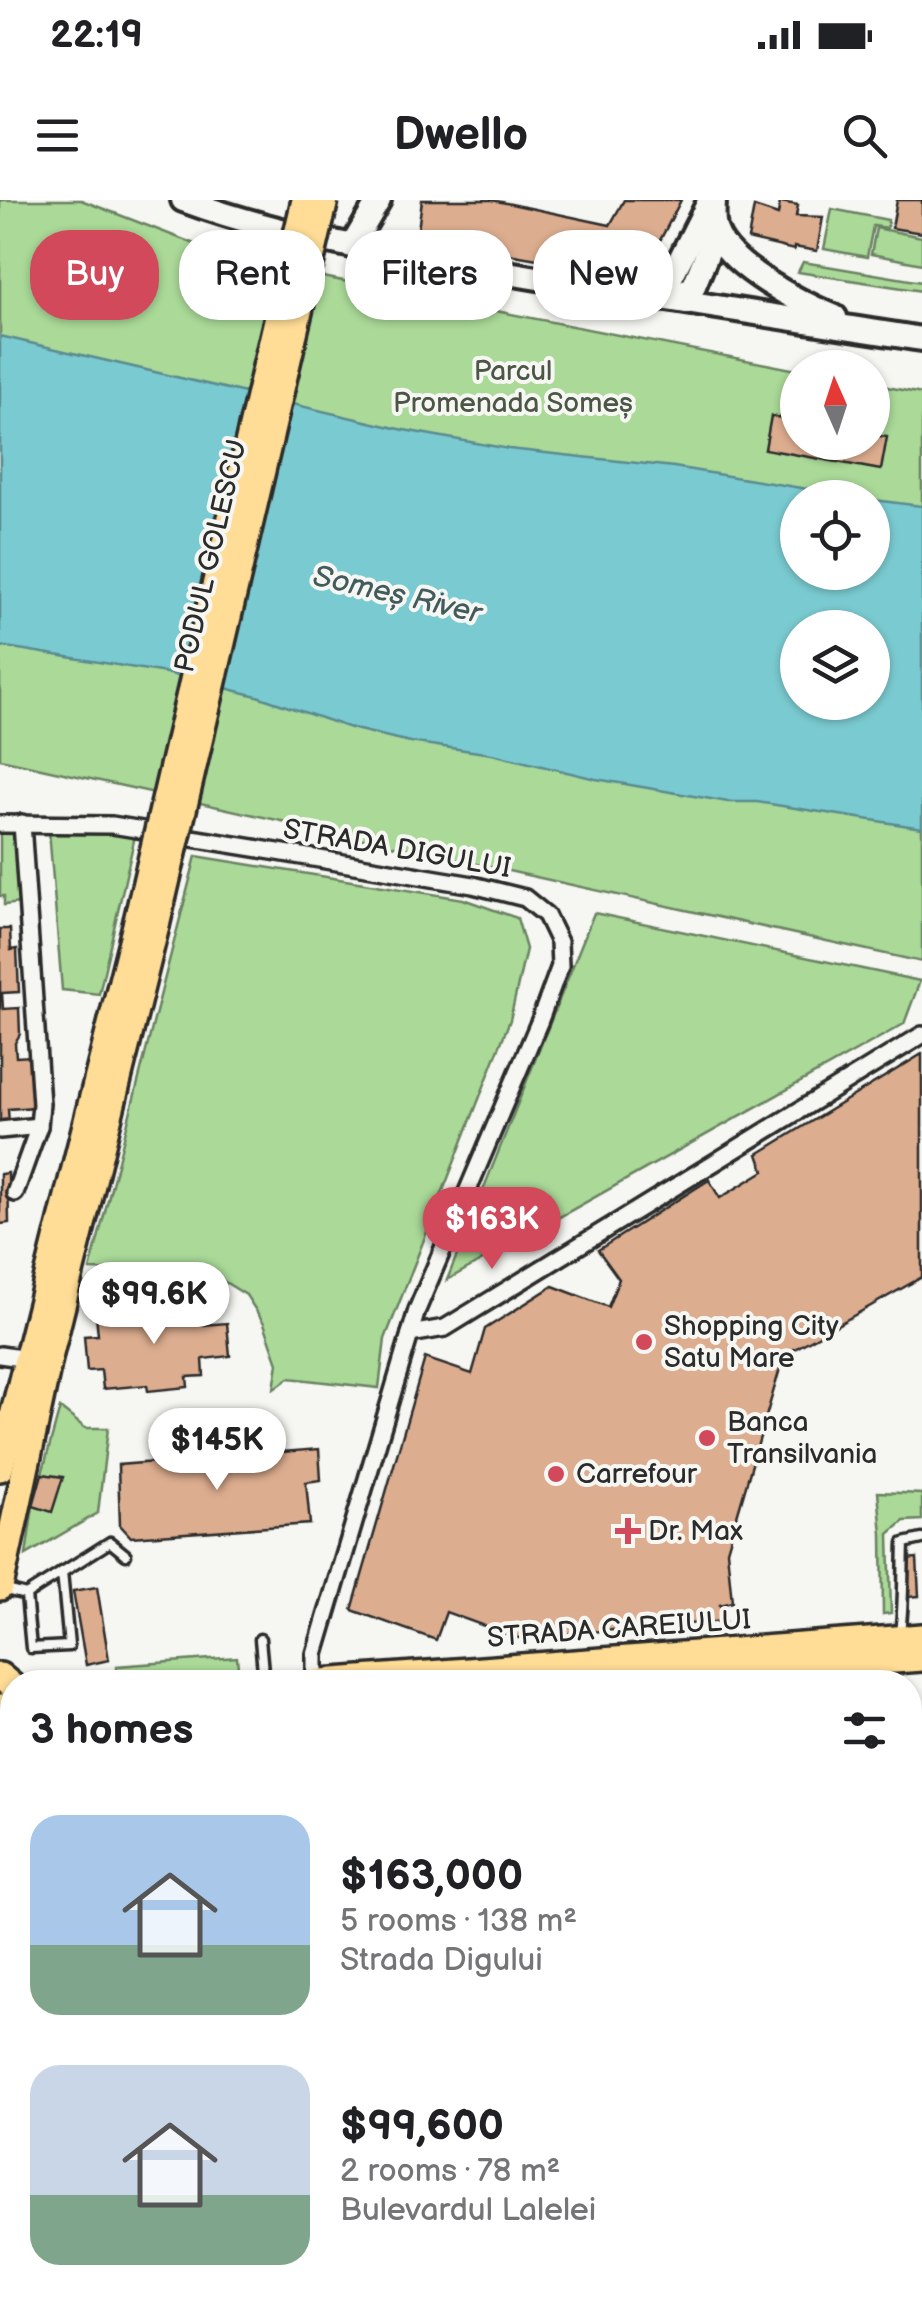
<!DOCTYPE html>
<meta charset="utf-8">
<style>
:root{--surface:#fff;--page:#f6f6f6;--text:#202124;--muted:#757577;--accent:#d1495b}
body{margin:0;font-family:"Balsamiq Sans",sans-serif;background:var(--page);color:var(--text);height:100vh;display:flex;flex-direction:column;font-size:38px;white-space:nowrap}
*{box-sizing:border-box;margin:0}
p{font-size:32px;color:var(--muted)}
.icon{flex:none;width:55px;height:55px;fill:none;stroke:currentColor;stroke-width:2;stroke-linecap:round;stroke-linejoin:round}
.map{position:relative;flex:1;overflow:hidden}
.details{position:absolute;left:0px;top:1470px;width:922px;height:642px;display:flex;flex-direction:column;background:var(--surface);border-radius:40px 40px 0 0;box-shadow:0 2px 8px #0004}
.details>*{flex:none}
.guide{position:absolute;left:30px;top:30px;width:862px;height:90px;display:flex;gap:20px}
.needle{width:65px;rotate:357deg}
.controls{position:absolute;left:780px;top:150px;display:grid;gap:20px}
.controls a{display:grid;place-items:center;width:110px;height:110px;border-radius:50%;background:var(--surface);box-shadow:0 2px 8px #0004;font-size:50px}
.price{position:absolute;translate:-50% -85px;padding:0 22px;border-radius:35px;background:#fff;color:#222;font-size:32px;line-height:65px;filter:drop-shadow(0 2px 5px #0008)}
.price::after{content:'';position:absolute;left:50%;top:60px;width:30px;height:22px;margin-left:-15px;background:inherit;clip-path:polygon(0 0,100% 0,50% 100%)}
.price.selected{background:var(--accent);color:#fff}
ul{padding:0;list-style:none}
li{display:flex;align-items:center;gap:30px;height:250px;padding:0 30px}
li span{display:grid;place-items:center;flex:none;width:280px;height:200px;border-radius:30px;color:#555}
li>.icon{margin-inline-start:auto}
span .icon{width:120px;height:120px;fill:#fffc;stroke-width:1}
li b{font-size:42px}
h2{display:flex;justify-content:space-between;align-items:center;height:120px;padding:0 30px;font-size:42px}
.tag{padding:0 35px;border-radius:40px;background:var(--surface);box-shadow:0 2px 8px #0004;font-size:35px;line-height:90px}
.tag.selected{background:var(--accent);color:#fff}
.status{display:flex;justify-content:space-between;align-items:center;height:70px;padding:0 50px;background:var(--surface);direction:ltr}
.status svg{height:28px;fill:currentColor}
header{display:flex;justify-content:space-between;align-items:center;height:130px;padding:0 30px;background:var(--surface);font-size:45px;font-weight:700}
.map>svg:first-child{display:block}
.green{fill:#aad998;stroke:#6a8262;stroke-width:2.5;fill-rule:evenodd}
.water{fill:#7acbd1;stroke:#5a8b8f;stroke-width:2.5;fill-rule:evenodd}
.building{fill:#ddad8f;stroke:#2b2b2b;stroke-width:2.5}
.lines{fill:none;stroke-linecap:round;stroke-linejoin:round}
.lane-casing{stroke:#2b2b2b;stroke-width:15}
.street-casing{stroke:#2b2b2b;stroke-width:22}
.secondary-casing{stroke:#2b2b2b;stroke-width:30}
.primary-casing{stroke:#2b2b2b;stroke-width:32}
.lane{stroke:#f6f6f2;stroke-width:8}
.street{stroke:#f6f6f2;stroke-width:15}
.secondary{stroke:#f6f6f2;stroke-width:22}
.primary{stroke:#ffdd96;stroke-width:25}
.primary-bridge-casing{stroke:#2b2b2b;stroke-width:32;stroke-linecap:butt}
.primary-bridge{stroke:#ffdd96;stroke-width:25}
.poi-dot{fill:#d1495b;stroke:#f6f6f2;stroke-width:4}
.labels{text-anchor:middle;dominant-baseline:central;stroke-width:8;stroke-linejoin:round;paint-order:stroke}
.park-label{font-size:28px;fill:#4b5646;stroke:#f6f6f2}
.street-label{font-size:28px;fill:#2b2b2b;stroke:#f6f6f2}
.poi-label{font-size:28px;fill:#2b2b2b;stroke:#f6f6f2;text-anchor:start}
.water-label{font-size:30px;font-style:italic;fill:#435b5d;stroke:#f6f6f2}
</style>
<div class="status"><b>22:19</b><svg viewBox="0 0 49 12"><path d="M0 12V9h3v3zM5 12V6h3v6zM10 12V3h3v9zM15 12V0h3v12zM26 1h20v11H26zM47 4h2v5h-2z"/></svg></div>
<header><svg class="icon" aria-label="menu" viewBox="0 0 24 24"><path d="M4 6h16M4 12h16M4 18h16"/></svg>Dwello<svg class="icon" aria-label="search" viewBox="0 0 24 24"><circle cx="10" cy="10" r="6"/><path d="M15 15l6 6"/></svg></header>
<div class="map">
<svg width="922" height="2111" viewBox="0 0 922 2111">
<rect width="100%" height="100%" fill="#f6f6f2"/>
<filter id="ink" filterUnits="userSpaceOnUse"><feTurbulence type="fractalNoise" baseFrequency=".01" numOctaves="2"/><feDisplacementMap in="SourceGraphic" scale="20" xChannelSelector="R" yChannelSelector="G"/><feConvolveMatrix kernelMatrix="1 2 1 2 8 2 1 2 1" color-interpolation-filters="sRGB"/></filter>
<g filter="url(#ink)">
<g class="green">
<path d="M0,0h81l155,60 561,110 1,72h74l1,-58 49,10v568l-922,-203zM798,298h74v74h-74zM798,428h74v74h-74z"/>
<path d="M832,9l56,11 -1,8 -14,-2 -6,31 -43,-8z"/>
<path d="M876,28l46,9v27l-51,-10z"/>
<path d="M803,62l119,20v9l-124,-19z"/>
<path d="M0,629l23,1 5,72 -24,3v-9h-4z"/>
<path d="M49,630l86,6 -36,158 -37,-4z"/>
<path d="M196,656l267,43 54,19 9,31 -16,71 -125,319 -6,49 -90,-10 -15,11 4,-26 -14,-40 -18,-28 -36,-22 -120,-3z"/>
<path d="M594,713l326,68 -16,43 -457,256z"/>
<path d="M60,1208l25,20h23l-10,85 -72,42 7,-49 29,-29 -20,-3z"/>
<path d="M878,1292l44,2v26l-18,1 -15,13 2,79 -8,1 -1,-80z"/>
<path d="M237,1457l2,22 -5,3h-116l-1,-16z"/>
<path d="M920,1557l2,276h-4l-8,-95v-180z"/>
<path d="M128,2100h92l1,11h-92z"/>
<path d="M301,2100h141l1,11h-158z"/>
</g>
<path class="water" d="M0,136l404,94 105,19 165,18 182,30 -58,1v74h74l1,-72 49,6v322l-165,-26h-29l-132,-23 -104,-25 -82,-12 -60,-14 -93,-32 -91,-23 -166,-27zM798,428h74v74h-74z"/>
<g class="building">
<path d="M422,0h70l118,25 14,-25h57l-40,77 -224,-39z"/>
<path d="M897,0h25v33l-30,-5z"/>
<path d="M780,2l18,3 -2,11 27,1 -6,34 -23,-4v3l-46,-11 6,-32 24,8z"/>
<path d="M771,216l27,5v21h74v-7l15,2 -6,33 -116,-21z"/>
<path d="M0,729h10l1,21 6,-1 2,43 -17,1 1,16 16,-1 1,26 -5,9 1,14 16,-1 3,51 -27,2 1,15h-9z"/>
<path d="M922,854v223l-138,78 -57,195 5,52 -12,3 5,16 -208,17 -71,-26 -10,28 -84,-30 73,-252 47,16 13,-45 68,-43 55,21 11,-28 -21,-29 111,-70 11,18 44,-27 -6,-17z"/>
<path d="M8,973l1,50 -9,1v-50z"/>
<path d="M178,1101l1,7 22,-2 1,19 25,-2 3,33 -27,3 1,17 -17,1 1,10 -40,4 -1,-6 -44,4 -2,-19 -14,1 -3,-35 14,-1 -2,-20 43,-4v-6z"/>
<path d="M319,1249l2,31 -15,2 4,42 -179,13 -11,-12 -2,-60z"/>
<path d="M42,1274l21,3 -11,35 -19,-6z"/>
<path d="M917,1358l2,38 -12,1 -2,-38z"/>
<path d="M97,1387l12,73 -23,5 -13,-74z"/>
<path d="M12,1630v38l-12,1v-38z"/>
<path d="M0,1744h12v38l-12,1z"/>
<path d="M12,1852v41h-12v-40z"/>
<path d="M916,2003l6,4v74l-12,-8 5,-18 -5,-3v-40z"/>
<path d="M84,2100h44l1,11h-44z"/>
<path d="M515,2100l1,11h-25v-10z"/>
<path d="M703,2100h35l22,11h-40z"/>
</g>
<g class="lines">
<defs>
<g id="lane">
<path d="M2,1389l24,6 84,-53 16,13"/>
<path d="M26,1395l5,53 38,-2 -7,-74"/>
<path d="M899,1434c5,-11 4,-73 5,-91l18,-4"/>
<path d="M260,1439l4,43"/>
<path d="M69,2111v-11"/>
</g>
<g id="street">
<path d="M0,624l112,1 166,27 195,33 52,13 21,17 13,27 1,24 -20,54 -123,290 -7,24"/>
<path d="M0,930l39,-4"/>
<path d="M15,993l24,-67 2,-22 -19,-281"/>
<path d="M0,1155l28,4"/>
<path d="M315,1482v-28l95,-320 35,-6 477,-293"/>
<path d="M0,1689h12"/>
<path d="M910,1979l12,-18"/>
<path d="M239,2100l1,11"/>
<path d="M453,2100l1,11"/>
<path d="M285,2111l16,-11"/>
<path d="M819,2111l7,-11"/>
</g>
<g id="secondary">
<path d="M183,0c103,38 211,54 319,72 140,24 280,45 420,67"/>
<path d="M714,0c0,10 -2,21 2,31 13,36 85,72 119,86"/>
<path d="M352,46l27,-46"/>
<path d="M668,97l25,-9 16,-39 4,-29"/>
<path d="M660,99l50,-99"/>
</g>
<g id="primary">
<path d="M0,1268l137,-547"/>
<path d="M0,1387l50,-233 106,-428"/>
<path d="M0,1476l12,10"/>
<path d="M321,1482l601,-45"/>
<path d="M591,1482l331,-24"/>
<path d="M0,1507h12"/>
<path d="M0,1533l12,-2"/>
</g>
</defs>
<use href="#lane" class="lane-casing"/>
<use href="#street" class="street-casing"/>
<use href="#secondary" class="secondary-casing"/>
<use href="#primary" class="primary-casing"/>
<use href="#lane" class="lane"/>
<use href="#street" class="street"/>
<use href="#secondary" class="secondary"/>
<use href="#primary" class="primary"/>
<defs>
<g id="primary-bridge">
<path d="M137,721l168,-721"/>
<path d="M156,726l169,-726"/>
</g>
</defs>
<use href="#primary-bridge" class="primary-bridge-casing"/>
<use href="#primary-bridge" class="primary-bridge"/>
</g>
</g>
<g class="poi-dot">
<circle cx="644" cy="1142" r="10"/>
<circle cx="707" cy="1238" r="10"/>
<circle cx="556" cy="1274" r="10"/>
<path d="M623 1316h10v10h10v10h-10v10h-10v-10h-10v-10h10z"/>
</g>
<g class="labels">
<g class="park-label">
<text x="513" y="171">Parcul<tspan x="513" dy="32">Promenada Someș</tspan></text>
</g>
<g class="street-label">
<text transform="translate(211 356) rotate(-77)">PODUL GOLESCU</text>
<text transform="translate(397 649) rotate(10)">STRADA DIGULUI</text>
<text transform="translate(619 1429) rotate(-4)">STRADA CAREIULUI</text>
</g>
<g class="poi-label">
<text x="664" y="1126">Shopping City<tspan x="664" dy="32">Satu Mare</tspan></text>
<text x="727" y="1222">Banca<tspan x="727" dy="32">Transilvania</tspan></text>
<text x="576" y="1274">Carrefour</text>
<text x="648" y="1331">Dr. Max</text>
</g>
<g class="water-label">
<text transform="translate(397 395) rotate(13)">Someș River</text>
</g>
</g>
</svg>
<div class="controls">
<a><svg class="needle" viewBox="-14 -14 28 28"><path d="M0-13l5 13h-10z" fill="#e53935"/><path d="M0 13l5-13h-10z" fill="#757577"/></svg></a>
<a><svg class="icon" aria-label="locate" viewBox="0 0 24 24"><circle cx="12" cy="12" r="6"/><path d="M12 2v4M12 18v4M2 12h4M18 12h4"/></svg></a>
<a><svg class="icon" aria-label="layers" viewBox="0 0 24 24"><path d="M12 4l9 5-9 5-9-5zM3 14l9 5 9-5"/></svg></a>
</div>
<b class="price selected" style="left:492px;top:1072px">$163K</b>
<b class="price" style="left:154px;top:1147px">$99.6K</b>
<b class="price" style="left:217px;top:1293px">$145K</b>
<div class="guide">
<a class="tag selected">Buy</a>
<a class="tag">Rent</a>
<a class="tag">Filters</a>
<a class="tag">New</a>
</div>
<section class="details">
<h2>3 homes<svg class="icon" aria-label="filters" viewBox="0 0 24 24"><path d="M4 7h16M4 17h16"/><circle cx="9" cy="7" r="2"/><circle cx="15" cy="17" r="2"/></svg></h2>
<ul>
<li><span style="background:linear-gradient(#a9c7e8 65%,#7fa58c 0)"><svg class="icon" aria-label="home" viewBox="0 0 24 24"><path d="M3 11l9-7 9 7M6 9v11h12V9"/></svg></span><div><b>$163,000</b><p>5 rooms · 138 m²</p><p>Strada Digului</p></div></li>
<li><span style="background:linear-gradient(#c9d6e8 65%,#7fa58c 0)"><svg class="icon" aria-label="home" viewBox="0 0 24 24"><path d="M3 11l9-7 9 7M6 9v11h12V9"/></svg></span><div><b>$99,600</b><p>2 rooms · 78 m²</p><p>Bulevardul Lalelei</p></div></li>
</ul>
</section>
</div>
